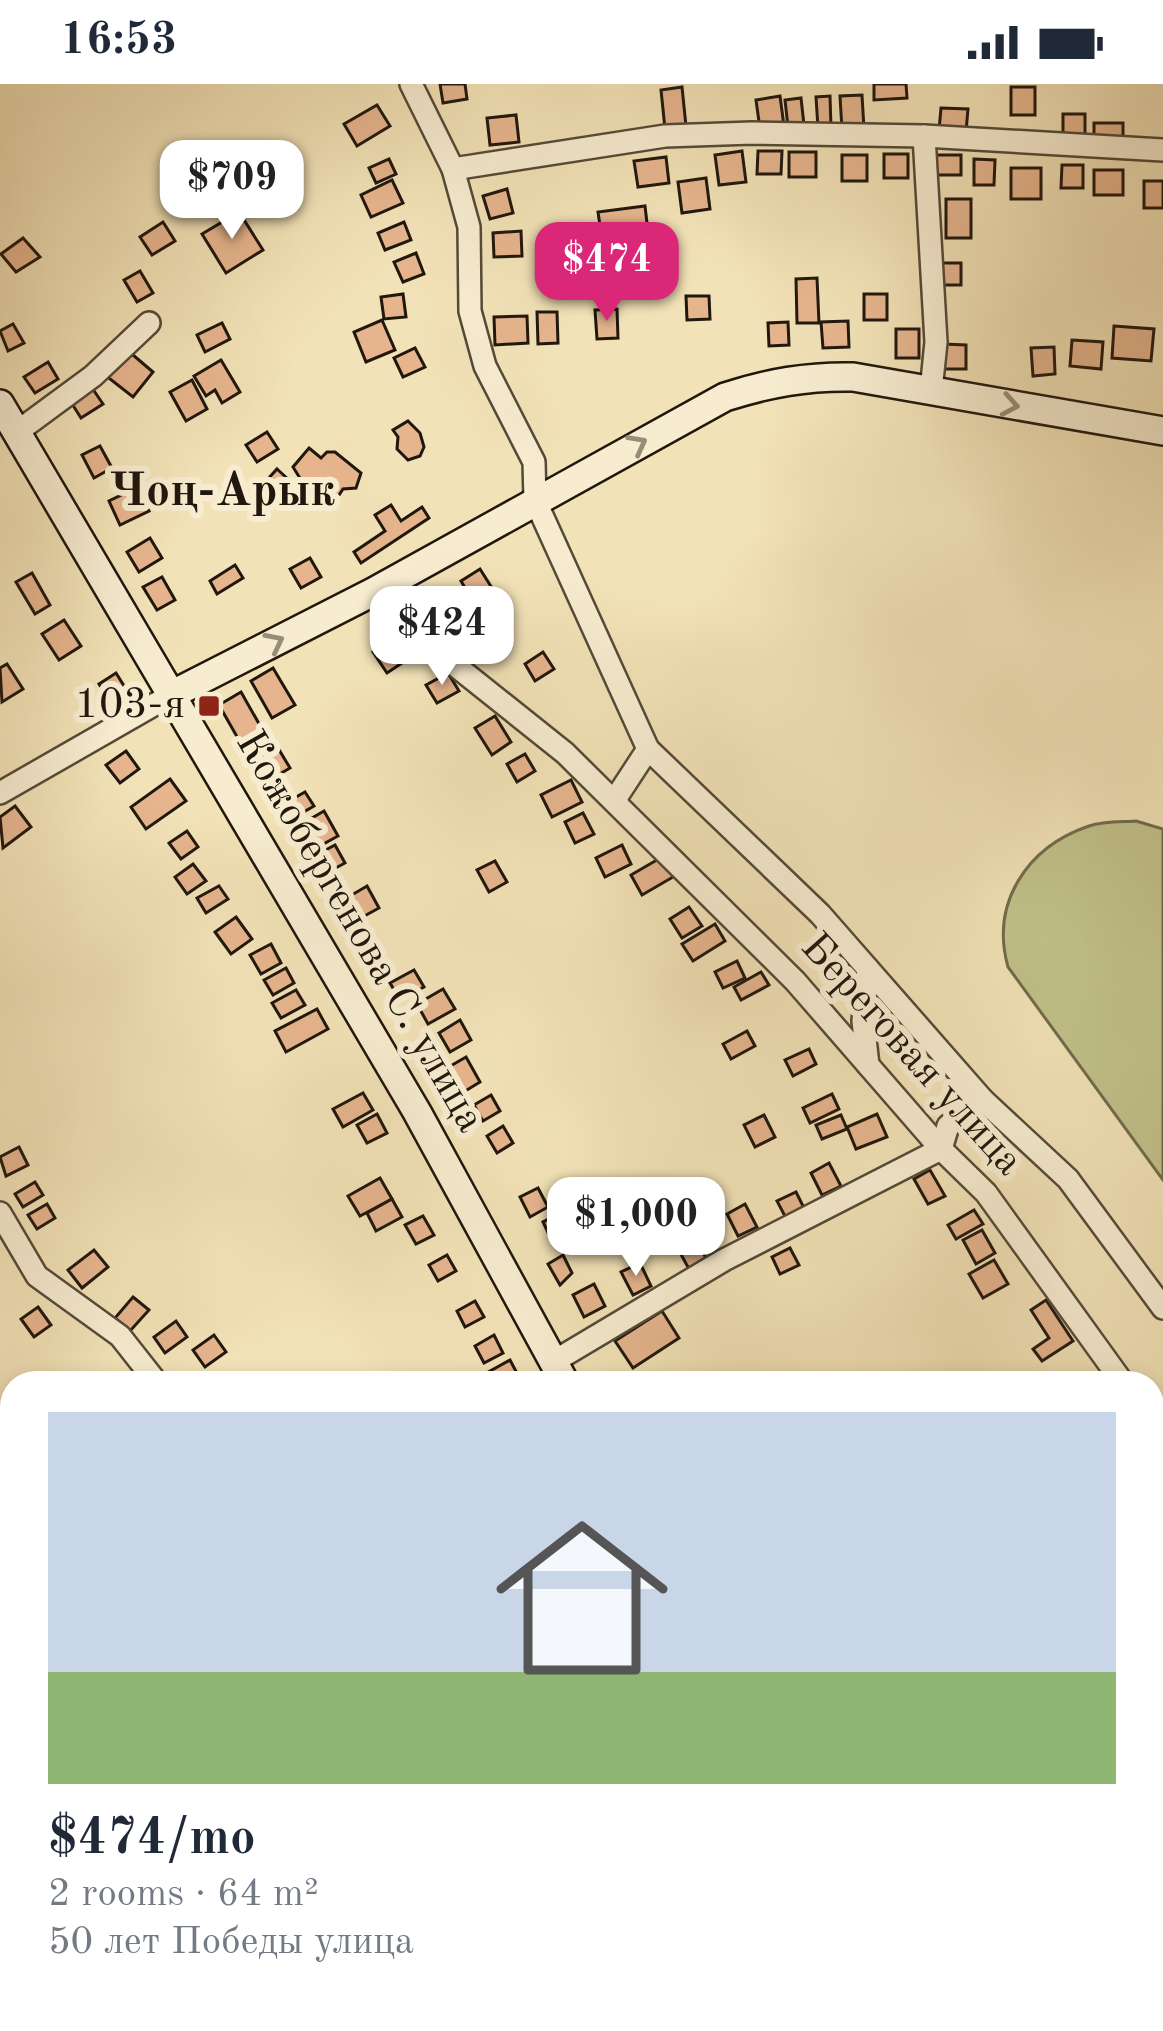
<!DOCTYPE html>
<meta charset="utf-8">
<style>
:root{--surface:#fff;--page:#f2f2f3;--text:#1f2937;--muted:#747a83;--line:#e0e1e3;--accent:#db2777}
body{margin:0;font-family:"Old Standard TT",serif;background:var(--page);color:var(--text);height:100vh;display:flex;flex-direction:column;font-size:45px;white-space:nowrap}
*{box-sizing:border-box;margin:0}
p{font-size:39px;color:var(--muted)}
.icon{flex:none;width:66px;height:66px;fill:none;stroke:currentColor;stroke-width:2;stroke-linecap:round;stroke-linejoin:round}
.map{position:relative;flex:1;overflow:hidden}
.details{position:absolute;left:0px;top:1287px;width:1164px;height:660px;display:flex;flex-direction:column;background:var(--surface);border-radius:36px 36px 0 0;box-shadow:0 6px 18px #0003}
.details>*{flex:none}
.price{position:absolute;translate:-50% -102px;padding:0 27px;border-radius:24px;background:#fff;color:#222;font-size:39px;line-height:78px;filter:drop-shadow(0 3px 6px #0008)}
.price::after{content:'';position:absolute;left:50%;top:72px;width:36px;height:27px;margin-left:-18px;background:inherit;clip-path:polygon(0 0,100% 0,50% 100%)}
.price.selected{background:var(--accent);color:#fff}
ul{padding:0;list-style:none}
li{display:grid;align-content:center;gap:24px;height:636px;padding:0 48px}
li+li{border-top:3px solid var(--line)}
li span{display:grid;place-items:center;height:372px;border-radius:0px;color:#555}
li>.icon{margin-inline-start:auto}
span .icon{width:216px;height:216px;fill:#fffc;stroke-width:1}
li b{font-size:51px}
.status{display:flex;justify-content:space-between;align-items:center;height:84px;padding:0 60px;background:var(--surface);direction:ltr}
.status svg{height:33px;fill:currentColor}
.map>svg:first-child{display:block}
.green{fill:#c1c18a;stroke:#706c4c;stroke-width:3}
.building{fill:#e6b58e;stroke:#20170d;stroke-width:3}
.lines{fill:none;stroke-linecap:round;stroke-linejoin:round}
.minor-casing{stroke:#544a38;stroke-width:26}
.secondary-casing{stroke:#20170d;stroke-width:32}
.minor{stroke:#f7ecd0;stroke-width:21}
.secondary{stroke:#f7ecd0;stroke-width:27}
.oneway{stroke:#968c78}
.poi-dot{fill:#8f2418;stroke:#f7ecd0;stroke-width:4.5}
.labels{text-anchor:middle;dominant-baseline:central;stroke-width:12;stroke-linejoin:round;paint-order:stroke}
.poi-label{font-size:42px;fill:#20170d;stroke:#f7ecd0;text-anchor:end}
.street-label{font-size:42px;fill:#20170d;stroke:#f7ecd0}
.quarter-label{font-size:48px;font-weight:bold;fill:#20170d;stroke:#f7ecd0}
</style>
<div class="status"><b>16:53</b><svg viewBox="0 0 49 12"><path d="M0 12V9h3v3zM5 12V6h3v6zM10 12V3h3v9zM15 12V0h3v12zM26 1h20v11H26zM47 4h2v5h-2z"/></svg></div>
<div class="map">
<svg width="1163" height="1947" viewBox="0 0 1163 1947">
<rect width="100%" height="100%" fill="#f2e2b7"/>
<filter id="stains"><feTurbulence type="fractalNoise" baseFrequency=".00167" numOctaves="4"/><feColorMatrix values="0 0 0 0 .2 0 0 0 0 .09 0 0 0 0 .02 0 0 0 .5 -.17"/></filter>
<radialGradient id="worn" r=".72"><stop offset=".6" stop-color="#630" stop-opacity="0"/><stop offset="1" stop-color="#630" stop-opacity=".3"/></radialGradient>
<path class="green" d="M1136,737l27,8v351l-155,-213c-18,-64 19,-120 81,-141 14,-5 32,-4 47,-5z"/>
<g class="building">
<path d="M440,0h25l2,15 -24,4z"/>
<path d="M874,0h32l1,14 -33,2z"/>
<path d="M682,3l4,39 -21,3 -4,-39z"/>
<rect x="1011" y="3" width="24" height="28"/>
<path d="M862,11l2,34 -22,1 -2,-34z"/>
<path d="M780,12l4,30 -24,3 -4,-29z"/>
<path d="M830,12l1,32h-13l-2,-31z"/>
<path d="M801,14l3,27 -16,2 -3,-27z"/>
<path d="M377,21l13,21 -33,20 -13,-22z"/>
<path d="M941,24l27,1 -2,23 -27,-2z"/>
<rect x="1063" y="30" width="22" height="26"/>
<path d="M516,31l3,27 -29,3 -3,-27z"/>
<rect x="1094" y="39" width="29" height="19"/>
<path d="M742,67l4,31 -27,3 -4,-30z"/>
<path d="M758,67h24l-1,23h-24z"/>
<rect x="789" y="68" width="27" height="25"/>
<rect x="884" y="70" width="24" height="24"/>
<rect x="842" y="71" width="25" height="26"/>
<rect x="934" y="71" width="27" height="20"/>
<path d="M666,73l3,26 -31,4 -4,-26z"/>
<path d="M389,75l7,15 -20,9 -7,-15z"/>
<path d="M974,75l21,1 -1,25h-20z"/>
<path d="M1062,81h21v23h-22z"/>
<rect x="1011" y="84" width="30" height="31"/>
<rect x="1094" y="86" width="29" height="25"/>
<path d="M706,94l4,31 -28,4 -4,-31z"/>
<path d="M392,96l11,23 -32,14 -10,-22z"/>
<rect x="1144" y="97" width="19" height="27"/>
<path d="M507,105l6,24 -23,6 -7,-23z"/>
<rect x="946" y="115" width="25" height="39"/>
<path d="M645,122l4,34 -46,6 -5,-34z"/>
<path d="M239,128l24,38 -37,23 -24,-39z"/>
<path d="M163,138l12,19 -23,14 -12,-18z"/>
<path d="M404,138l7,18 -26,10 -7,-17z"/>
<path d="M521,147l1,25 -28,1 -1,-24z"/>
<path d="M23,154l17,19 -24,15 -15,-18z"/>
<path d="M416,169l8,21 -21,8 -9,-20z"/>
<rect x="939" y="179" width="22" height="22"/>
<path d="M140,187l13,22 -16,9 -13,-22z"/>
<path d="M817,194l2,45h-22l-1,-44z"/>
<path d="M403,210l3,23 -22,2 -3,-22z"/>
<rect x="864" y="210" width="23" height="26"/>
<path d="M686,212h23l1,23 -23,1z"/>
<path d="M617,225l1,29 -21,1 -2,-29z"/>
<path d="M537,228h20l1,31 -20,1z"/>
<path d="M527,232l1,27 -33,2 -1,-28z"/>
<path d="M382,236l13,30 -29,12 -12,-30z"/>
<path d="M848,237l1,26 -26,1 -2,-26z"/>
<path d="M788,238l1,23 -20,1 -1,-23z"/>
<path d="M222,239l8,16 -25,13 -8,-17z"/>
<path d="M13,240l11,19 -16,8 -8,-20z"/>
<path d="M1114,242l40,3 -3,32 -39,-3z"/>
<rect x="896" y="245" width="23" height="29"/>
<path d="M1072,256l31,2 -2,27 -31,-3z"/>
<path d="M943,260l23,1v24h-23z"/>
<path d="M1054,263l1,27 -22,2 -2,-28z"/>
<path d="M415,264l10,19 -22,10 -9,-19z"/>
<path d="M126,265l27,23 -20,25 -28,-22z"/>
<path d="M221,276l19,32 -18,11 -7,-13 -9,6 -12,-20z"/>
<path d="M48,278l10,17 -23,14 -11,-16z"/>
<path d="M192,296l15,29 -21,12 -16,-29z"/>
<path d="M88,298l15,22 -22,14 -14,-22z"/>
<path d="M408,337l12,12 4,14 -4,9 -12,4 -11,-11 1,-12 -5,-7z"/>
<path d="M267,348l11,17 -21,13 -11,-17z"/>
<path d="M100,362l12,22 -18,10 -12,-23z"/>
<path d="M309,364l12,10 6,-6h8l26,21 -5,15 -13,1 -13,20 -9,-3 -3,-11 -15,-12 -10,-16z"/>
<path d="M277,385l13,12 -20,22 -13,-12z"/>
<path d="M138,403l11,24 -29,14 -11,-24z"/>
<path d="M391,421l10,16 21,-14 7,11 -68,45 -7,-11 31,-21 -10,-16z"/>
<path d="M150,454l12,20 -23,14 -12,-20z"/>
<path d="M310,474l11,19 -20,11 -11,-19z"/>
<path d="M235,481l8,13 -26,16 -7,-13z"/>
<path d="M480,485l12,19 -20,12 -11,-19z"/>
<path d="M32,489l18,32 -15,9 -19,-32z"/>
<path d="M162,493l13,23 -18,10 -14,-23z"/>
<path d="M450,515l20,26 -24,17 -19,-26z"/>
<path d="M64,536l17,26 -22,14 -17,-26z"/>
<path d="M402,548l15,21 -30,20 -14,-21z"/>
<path d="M543,568l11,17 -19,12 -10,-17z"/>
<path d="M7,580l16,25 -21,13 -2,-34z"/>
<path d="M273,584l22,37 -23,13 -21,-37z"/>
<path d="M116,589l15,24 -17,11 -15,-24z"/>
<path d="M448,589l11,18 -22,12 -11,-18z"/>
<path d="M241,608l21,37 -22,13 -21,-37z"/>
<path d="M495,632l16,26 -19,13 -17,-27z"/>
<path d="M275,659l15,25 -24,14 -14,-25z"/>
<path d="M126,667l13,18 -19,14 -14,-18z"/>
<path d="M525,670l10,17 -18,11 -10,-18z"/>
<path d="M170,695l16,22 -40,28 -15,-22z"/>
<path d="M571,696l11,22 -30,15 -11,-22z"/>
<path d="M305,708l9,14 -24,14 -8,-15z"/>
<path d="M15,722l16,21 -28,21 -3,-31z"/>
<path d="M324,727l14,25 -31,17 -14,-24z"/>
<path d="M583,729l11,21 -19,9 -10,-21z"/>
<path d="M187,747l11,16 -17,12 -12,-16z"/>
<path d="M335,761l10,18 -15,8 -10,-18z"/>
<path d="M622,761l9,19 -26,13 -9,-19z"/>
<path d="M662,773l11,20 -31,18 -11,-20z"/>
<path d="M495,777l12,21 -18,10 -12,-22z"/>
<path d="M193,780l13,17 -19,13 -12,-17z"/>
<path d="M219,802l9,13 -22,14 -9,-15z"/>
<path d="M367,802l12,22 -22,12 -12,-21z"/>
<path d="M689,823l13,19 -20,12 -12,-19z"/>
<path d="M236,833l16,22 -21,15 -16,-22z"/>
<path d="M715,840l10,17 -32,20 -11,-17z"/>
<path d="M271,860l10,19 -20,11 -11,-19z"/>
<path d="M737,877l8,17 -22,10 -8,-16z"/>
<path d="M286,884l8,15 -21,12 -9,-15z"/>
<path d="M414,886l10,17 -24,13 -10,-17z"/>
<path d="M761,888l8,13 -28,15 -7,-13z"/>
<path d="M443,905l12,20 -27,15 -11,-20z"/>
<path d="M296,906l9,15 -24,13 -9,-15z"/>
<path d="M317,925l11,20 -42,23 -11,-21z"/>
<path d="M460,936l11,20 -21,12 -11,-19z"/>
<path d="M747,947l8,15 -24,13 -8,-15z"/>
<path d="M809,965l7,15 -23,12 -8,-16z"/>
<path d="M466,973l14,25 -18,11 -15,-25z"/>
<path d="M363,1009l10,17 -30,17 -10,-18z"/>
<path d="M832,1010l7,15 -29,14 -7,-15z"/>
<path d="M491,1011l9,16 -17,10 -9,-16z"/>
<path d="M377,1030l10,19 -20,10 -10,-18z"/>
<path d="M877,1030l10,23 -31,12 -9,-22z"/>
<path d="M764,1031l11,22 -20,10 -11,-22z"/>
<path d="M841,1031l6,14 -25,10 -6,-14z"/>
<path d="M503,1042l10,17 -16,10 -10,-17z"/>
<path d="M19,1063l9,18 -22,11 -6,-19z"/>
<path d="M829,1079l12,23 -19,9 -11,-22z"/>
<path d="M930,1086l15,26 -17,8 -14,-25z"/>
<path d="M380,1094l12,21 -32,17 -12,-20z"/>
<path d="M35,1098l8,13 -20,12 -8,-13z"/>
<path d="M538,1104l10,19 -18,10 -10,-20z"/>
<path d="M796,1108l9,18 -18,10 -10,-19z"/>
<path d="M392,1115l10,18 -26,14 -9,-18z"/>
<path d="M47,1120l8,14 -18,11 -9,-14z"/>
<path d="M745,1120l12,23 -19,9 -11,-22z"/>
<path d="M569,1124l9,18 -27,13 -8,-17z"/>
<path d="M974,1126l9,14 -27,15 -8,-14z"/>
<path d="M423,1132l11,19 -18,9 -11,-19z"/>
<path d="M982,1146l13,23 -19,11 -13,-24z"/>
<path d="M695,1153l12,23 -18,9 -12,-22z"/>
<path d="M790,1164l9,17 -19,9 -8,-17z"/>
<path d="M94,1166l14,17 -26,21 -14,-18z"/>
<path d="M447,1171l9,16 -18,10 -9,-16z"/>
<path d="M563,1171l9,18 -12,12 -12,-21z"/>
<path d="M994,1176l14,24 -25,14 -14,-24z"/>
<path d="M640,1179l11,23 -18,9 -12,-23z"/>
<path d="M594,1200l11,22 -21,11 -11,-22z"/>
<path d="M133,1213l16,13 -19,21 -15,-13z"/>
<path d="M1046,1216l27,41 -31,20 -9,-12 16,-11 -18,-28z"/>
<path d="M475,1217l9,16 -19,10 -8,-16z"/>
<path d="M38,1223l13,18 -17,12 -13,-18z"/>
<path d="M662,1227l17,27 -46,30 -18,-27z"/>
<path d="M176,1237l11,16 -22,16 -11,-16z"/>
<path d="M214,1251l12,17 -21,15 -12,-17z"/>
<path d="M494,1251l9,18 -19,10 -9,-17z"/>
<path d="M510,1276l9,17 -12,6h-22l-4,-7z"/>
</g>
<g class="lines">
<defs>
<g id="minor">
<path d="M411,0l42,85 16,58 1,84 15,55 49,96 1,38 113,249 -34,52"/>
<path d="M924,52l12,206 -5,49"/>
<path d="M453,85l212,-33 87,-3 172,3 239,14"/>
<path d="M17,348l76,-56 56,-53"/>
<path d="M373,508l83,74 109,87 230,228 146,168 45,44 137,190"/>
<path d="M648,665l172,165 163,186 85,79 95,129"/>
<path d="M0,709l171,-98"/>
<path d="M868,981l-5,-44 5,-52"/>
<path d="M0,1129l37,63 83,60 37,47"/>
<path d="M553,1278l171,-102 217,-111 7,-23 35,-26"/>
<path d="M1152,1339l11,15"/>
<path d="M0,1366l12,16"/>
<path d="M1152,1391l11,-5"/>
<path d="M1152,1820l10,20"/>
<path d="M361,1935l6,12"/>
<path d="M604,1935l11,12"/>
<path d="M637,1947l20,-12"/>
<path d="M864,1947l27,-12"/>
</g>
<g id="secondary">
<path d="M0,320l417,708 148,271"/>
<path d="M171,611l202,-103 352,-195c44,-14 82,-21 128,-20l310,54"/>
<path d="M917,1935l7,12"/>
</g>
</defs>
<use href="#minor" class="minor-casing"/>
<use href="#secondary" class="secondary-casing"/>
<use href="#minor" class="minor"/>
<use href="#secondary" class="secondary"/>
</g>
<defs><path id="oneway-chevron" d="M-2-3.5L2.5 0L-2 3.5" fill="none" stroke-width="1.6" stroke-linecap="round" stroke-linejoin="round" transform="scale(3)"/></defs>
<g class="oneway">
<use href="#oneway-chevron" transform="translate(1010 321) rotate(10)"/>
<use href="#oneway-chevron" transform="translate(638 360) rotate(-28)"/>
<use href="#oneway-chevron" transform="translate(275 558) rotate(-27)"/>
</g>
<rect class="poi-dot" x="197" y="610" width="24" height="24" rx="6"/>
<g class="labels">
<g class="poi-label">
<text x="185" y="622">103-я</text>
</g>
<g class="street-label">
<text transform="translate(359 848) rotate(60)">Кожобергенова С. улица</text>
<text transform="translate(911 971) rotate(48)">Береговая улица</text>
</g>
<g class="quarter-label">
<text x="222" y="408">Чоң-Арык</text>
</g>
</g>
<rect width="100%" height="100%" filter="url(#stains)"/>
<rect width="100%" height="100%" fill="url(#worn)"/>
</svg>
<b class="price" style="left:232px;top:158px">$709</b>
<b class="price selected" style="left:607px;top:240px">$474</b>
<b class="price" style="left:442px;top:604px">$424</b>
<b class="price" style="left:636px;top:1195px">$1,000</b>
<section class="details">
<ul>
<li><span style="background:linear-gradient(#c9d6e8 70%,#8fb573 0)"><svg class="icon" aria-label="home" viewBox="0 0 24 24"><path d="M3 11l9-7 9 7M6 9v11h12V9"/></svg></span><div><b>$474/mo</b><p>2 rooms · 64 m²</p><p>50 лет Победы улица</p></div></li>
</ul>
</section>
</div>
